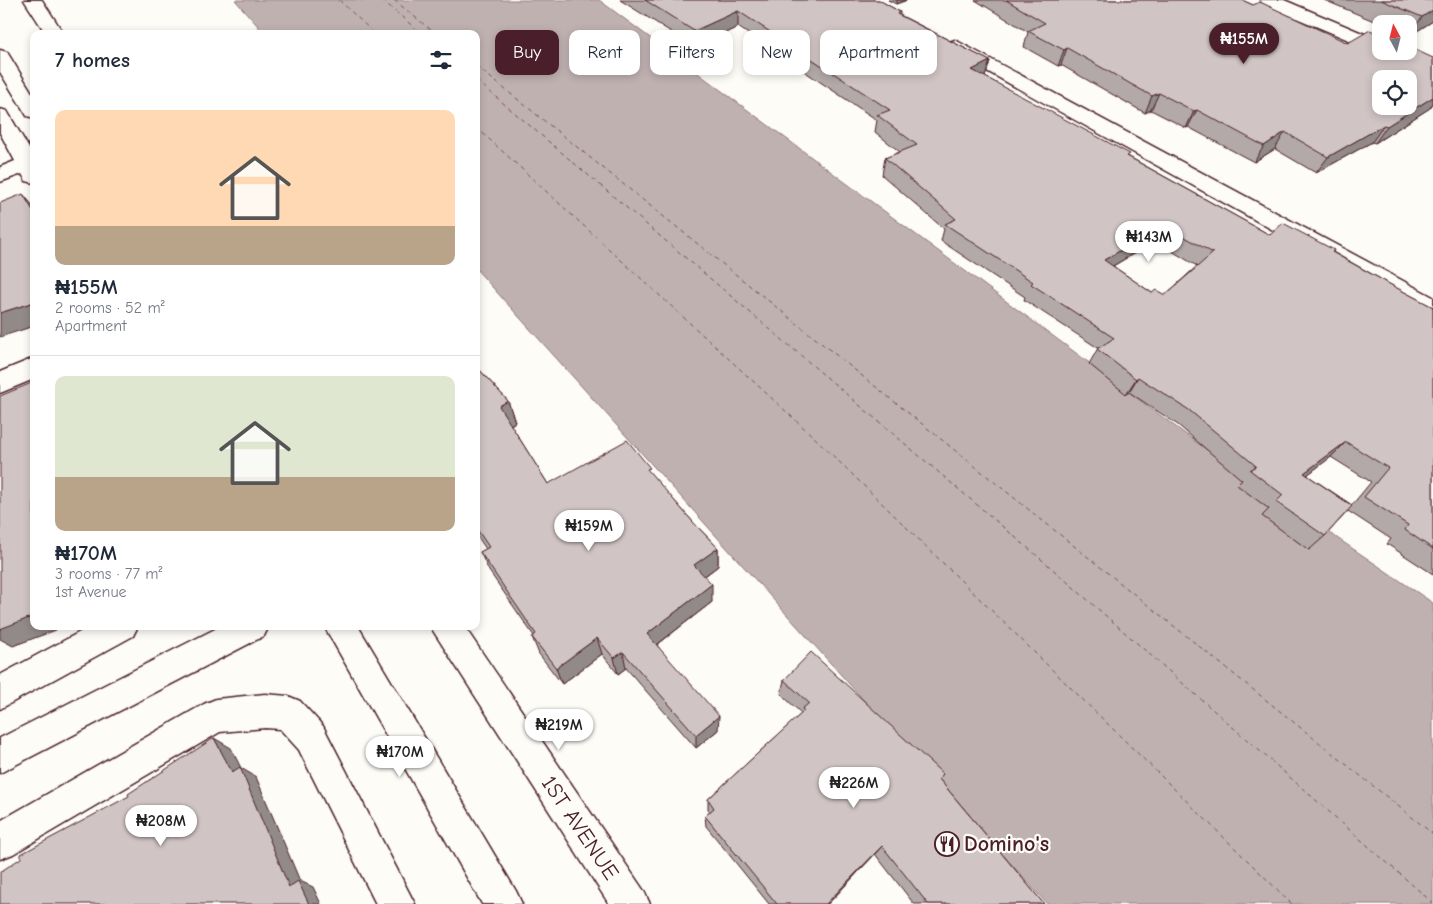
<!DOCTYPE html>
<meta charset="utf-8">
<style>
:root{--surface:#fff;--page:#f6f6f7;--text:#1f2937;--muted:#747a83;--line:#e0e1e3;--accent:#4a1f2b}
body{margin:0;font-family:"Comic Neue",sans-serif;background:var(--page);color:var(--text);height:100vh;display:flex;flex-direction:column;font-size:19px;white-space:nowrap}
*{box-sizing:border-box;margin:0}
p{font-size:16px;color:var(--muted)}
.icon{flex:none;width:28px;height:28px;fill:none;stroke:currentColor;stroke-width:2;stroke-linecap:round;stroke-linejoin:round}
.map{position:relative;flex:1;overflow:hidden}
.side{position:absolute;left:30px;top:30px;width:450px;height:600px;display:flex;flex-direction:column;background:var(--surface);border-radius:10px;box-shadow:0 2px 8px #0003}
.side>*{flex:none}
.hud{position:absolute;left:495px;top:30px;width:475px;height:45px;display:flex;gap:10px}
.needle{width:32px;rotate:353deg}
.fabs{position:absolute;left:1372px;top:15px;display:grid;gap:10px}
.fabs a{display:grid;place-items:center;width:45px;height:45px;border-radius:10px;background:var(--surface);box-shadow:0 2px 8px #0003;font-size:25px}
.price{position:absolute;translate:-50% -42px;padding:0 11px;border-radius:18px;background:#fff;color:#222;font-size:16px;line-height:32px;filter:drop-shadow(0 1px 2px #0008)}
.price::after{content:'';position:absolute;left:50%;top:30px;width:15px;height:11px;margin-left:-8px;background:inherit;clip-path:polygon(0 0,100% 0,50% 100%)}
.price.on{background:var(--accent);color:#fff}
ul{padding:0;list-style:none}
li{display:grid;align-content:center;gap:10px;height:265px;padding:0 25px}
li+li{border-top:1px solid var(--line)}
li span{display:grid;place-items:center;height:155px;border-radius:10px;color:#555}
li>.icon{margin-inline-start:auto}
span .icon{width:90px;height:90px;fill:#fffc;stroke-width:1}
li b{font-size:21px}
h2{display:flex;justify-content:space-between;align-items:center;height:60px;padding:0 25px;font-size:21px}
.pill{padding:0 18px;border-radius:10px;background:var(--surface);box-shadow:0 2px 8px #0003;font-size:18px;line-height:45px}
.pill.on{background:var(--accent);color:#fff}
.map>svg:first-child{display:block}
.water{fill:#c0b1b1;stroke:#91777b}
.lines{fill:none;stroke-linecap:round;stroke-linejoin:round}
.ferry{stroke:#73525a;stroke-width:1;stroke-dasharray:4.5 4;stroke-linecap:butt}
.minor-casing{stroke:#4a1f2b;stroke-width:3}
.secondary-casing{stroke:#4a1f2b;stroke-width:3}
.minor{fill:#fdfcf7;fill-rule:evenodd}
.secondary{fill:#fdfcf7;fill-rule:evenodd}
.wall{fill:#b3a9a9;stroke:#4a1f2b;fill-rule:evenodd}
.shaded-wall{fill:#928a89;stroke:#4a1f2b}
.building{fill:#d0c5c4;stroke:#4a1f2b;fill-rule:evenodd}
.labels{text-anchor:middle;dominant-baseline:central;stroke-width:4.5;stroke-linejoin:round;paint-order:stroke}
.near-street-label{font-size:22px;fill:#4a1f2b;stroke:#fdfcf7}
.near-poi-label{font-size:22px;font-weight:bold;fill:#4a1f2b;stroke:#fdfcf7;text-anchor:start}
</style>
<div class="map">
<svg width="1433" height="904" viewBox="0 0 1433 904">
<rect width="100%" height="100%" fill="#fdfcf7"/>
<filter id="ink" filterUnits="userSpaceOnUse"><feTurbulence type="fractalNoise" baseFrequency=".02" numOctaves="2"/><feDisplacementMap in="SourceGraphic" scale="10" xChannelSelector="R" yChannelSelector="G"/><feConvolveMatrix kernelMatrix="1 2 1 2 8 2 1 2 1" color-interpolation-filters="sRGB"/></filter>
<g filter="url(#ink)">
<path class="water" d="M235,0h364l608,450 226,153v301h-386l-571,-635v-235h-211z"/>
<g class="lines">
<g class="ferry">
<path d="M339,0l36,34"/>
<path d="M382,0l40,34"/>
<path d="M394,0l42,34"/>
<path d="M476,66l957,768"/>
<path d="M476,80l572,485 385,338"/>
<path d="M476,127l339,311 477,466"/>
</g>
<defs>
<g id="minor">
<path d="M1260,0h24l97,41v10h5h-11l-112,-47z"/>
<path d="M955,40l478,257v20l-9,-3 -475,-264 -3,-4 3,-4z"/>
<path d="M0,109l7,2 27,46v26l-8,-2 -4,-7 -22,8v-15l15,-6 -15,-28z"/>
<path d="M34,358v21l-34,14v-21z"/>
<path d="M91,626h47l-5,10 -133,73v-34z"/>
<path d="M221,626h48l-5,10 -264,137v-35z"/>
<path d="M265,694l23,2 12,5 23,25 92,178h-39l-77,-154 -19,-21 -15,-1 -45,4 -207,122 -13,5v-38l204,-117 12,-5z"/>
</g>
<g id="secondary">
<path d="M24,0h18l22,34h-18z"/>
<path d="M0,50l7,2 27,44v22l-7,-2 -27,-44z"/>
<path d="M324,626h34l158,265 6,13h-40z"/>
<path d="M430,626h34l180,265 6,13h-41z"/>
</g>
</defs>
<use href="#minor" class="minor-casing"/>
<use href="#secondary" class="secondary-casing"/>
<use href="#minor" class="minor"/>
<use href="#secondary" class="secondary"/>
</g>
<g class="wall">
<path d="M620,0h259l21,12v3l90,46 -5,16 285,158 64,15 -1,2 60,34 40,21v267l-46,-30 4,-5 -43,-28 -23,25 -16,14 -47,-34 7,-7 -32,-24 5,-5 -64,-55 -49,-33 -3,2 -37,-30 9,-16 -74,-48 1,-3 -84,-56 3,-12 -62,-54 3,-17 15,-6 -25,-20 2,-12 -139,-93 -43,20zM1155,241l42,25 -32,29 -13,-2 -39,-27zM1331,457l40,25 -19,23 -45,-30z"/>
<path d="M888,0h19l-11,4z"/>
<path d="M975,0h267l11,5 95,38 85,15v45l-3,5 -55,35 -3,-1 -56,31 -41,-24 -21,13 -66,-35 -2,1 -35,-18 -6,3 -84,-48 -3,1 -34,-19 4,-15z"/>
<path d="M1324,0h109v21l-24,15v-12h-28z"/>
<path d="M476,366l32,35 7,21 -4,3 37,59 102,-11 43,49 25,26v18l-13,10 7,26 -55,43 61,85 -22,18 -70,-80 -8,6 -16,-20 -40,30 -23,-30 -7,-17 2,-1 -45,-65 -9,-19 6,-3 -10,-15z"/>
<path d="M784,680l155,99 105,125h-130l-39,-50 -47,50h-59l-63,-78 -1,-10 5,-4 -2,-3v-10l93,-85v-1l-20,-19z"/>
</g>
<g class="shaded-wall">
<path d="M897,0h10l-11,4z"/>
<path d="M1433,10v11l-24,15 13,-19z"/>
<path d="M738,11v16l-43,20 -1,-16z"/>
<path d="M1067,48l-6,17 -3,1 6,-16z"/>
<path d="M990,61l-5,16 -13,-7z"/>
<path d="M1159,93l-8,17 -6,3 7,-17z"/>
<path d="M1433,97v6l-3,5 -55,35 12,-17z"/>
<path d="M1197,110l-9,17 -2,1 8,-17z"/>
<path d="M1384,125l-12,17 -56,31 12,-16z"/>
<path d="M1285,132l-10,17 -21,13 10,-16z"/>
<path d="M23,194l11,13v5z"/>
<path d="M1164,225l-9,16 -59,35 8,-16z"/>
<path d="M34,302v24l-34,11v-24z"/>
<path d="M1138,377l-9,15 -3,2 10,-15z"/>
<path d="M508,401l7,21 -9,6 -7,-22z"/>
<path d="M1346,442l-15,15 -41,31 14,-15z"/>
<path d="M718,548v18l-23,17 -1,-18z"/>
<path d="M712,584v18l-62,48 -3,-16z"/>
<path d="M34,616v10h21l1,4 -43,16 -13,-7v-15z"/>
<path d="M597,638l5,16 -40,30 -6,-16z"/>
<path d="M623,652l3,16 -8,6 -4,-16z"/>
<path d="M719,716l-1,14 -22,18v-13z"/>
<path d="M214,738l17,10 10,20 15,9 44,104 13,6 8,17h-12l-20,-17z"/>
<path d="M882,846l-7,8 -47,50h-2z"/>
</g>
<g class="building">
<path d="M645,0h234l21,12 -3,2 93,47 -18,9 158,84 -3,2 143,79 13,-12 51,27 -2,2 61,34 40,21v242l-28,-19 3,-5 -44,-28 24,-29 -42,-26 -42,31 48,33 -27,30 -49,-34 7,-7 -33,-25 6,-4 -67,-56 -51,-33 -2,2 -39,-30 17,-11 -83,-54 2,-2 -88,-58 11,-5 -71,-61 32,-13 -40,-30 13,-5 -152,-99 -44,20zM1164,225l49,28 -48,42 -9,-5 -4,3 -48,-33z"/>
<path d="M1006,0h236l11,5 7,-3 88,41 22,-13 11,5v16h28v-4l24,11v39l-46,29 -3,-1 -56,32 -43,-25 -21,14 -67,-36 -3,1 -35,-18 -7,3 -85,-48 -3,2 -36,-19 17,-8zM1381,79h28v27h-28z"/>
<path d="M1381,0h52v10l-11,7z"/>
<path d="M243,31l2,3h-10z"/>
<path d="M23,194l11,18v90l-34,11v-110z"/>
<path d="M476,366l32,35 -9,5 49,78 79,-44 23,28 -3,1 46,53 25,26 -24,17 18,19 -65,50 72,82 -23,19 -73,-83 -9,6 -17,-20 -41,30 -24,-31 4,-3 -56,-82 9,-5 -13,-19z"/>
<path d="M34,382v212l-2,1 2,21 -34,13v-233z"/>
<path d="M811,652l132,122 -4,5 105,125h-116l-46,-58 -56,58h-49l-72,-88 9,-8 -6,-9 96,-88 -2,-2 7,-6 -25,-23z"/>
<path d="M214,738l18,34 8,-5 49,120 9,-6 11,23h-309v-32l21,-14v-4l108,-58 -1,-2z"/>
</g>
</g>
<defs>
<symbol id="restaurant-ring" viewBox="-11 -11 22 22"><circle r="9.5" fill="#fdfcf7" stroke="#4a1f2b" stroke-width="1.5"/><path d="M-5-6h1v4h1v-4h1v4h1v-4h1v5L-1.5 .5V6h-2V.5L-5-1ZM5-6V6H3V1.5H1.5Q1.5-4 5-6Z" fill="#4a1f2b"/></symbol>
</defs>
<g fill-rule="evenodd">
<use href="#restaurant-ring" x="933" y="830" width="28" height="28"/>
</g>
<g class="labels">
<g class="near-street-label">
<text transform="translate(580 828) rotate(56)">1ST AVENUE</text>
</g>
<g class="near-poi-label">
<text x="964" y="844">Domino's</text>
</g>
</g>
</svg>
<div class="fabs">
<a><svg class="needle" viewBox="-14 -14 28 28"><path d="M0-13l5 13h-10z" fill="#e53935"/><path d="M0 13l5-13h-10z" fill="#747a83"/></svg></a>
<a><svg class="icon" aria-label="locate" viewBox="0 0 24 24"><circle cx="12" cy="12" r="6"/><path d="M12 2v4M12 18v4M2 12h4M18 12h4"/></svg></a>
</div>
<b class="price on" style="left:1244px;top:65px">₦155M</b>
<b class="price" style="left:1149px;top:263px">₦143M</b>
<b class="price" style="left:589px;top:552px">₦159M</b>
<b class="price" style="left:559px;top:751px">₦219M</b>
<b class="price" style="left:400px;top:778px">₦170M</b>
<b class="price" style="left:854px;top:809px">₦226M</b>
<b class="price" style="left:161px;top:847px">₦208M</b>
<div class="hud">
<a class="pill on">Buy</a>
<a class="pill">Rent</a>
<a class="pill">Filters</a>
<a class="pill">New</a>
<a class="pill">Apartment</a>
</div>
<section class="side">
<h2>7 homes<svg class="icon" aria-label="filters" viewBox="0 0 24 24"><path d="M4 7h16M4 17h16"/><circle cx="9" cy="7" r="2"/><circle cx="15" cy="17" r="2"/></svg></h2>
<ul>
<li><span style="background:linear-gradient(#ffd9b3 75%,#b9a48a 0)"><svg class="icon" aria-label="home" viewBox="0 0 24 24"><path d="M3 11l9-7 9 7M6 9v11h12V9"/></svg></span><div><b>₦155M</b><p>2 rooms · 52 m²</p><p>Apartment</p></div></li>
<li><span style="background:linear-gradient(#dfe7d0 65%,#b9a48a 0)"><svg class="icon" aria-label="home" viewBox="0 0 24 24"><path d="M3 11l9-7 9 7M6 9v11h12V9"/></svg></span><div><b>₦170M</b><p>3 rooms · 77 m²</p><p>1st Avenue</p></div></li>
</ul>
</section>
</div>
